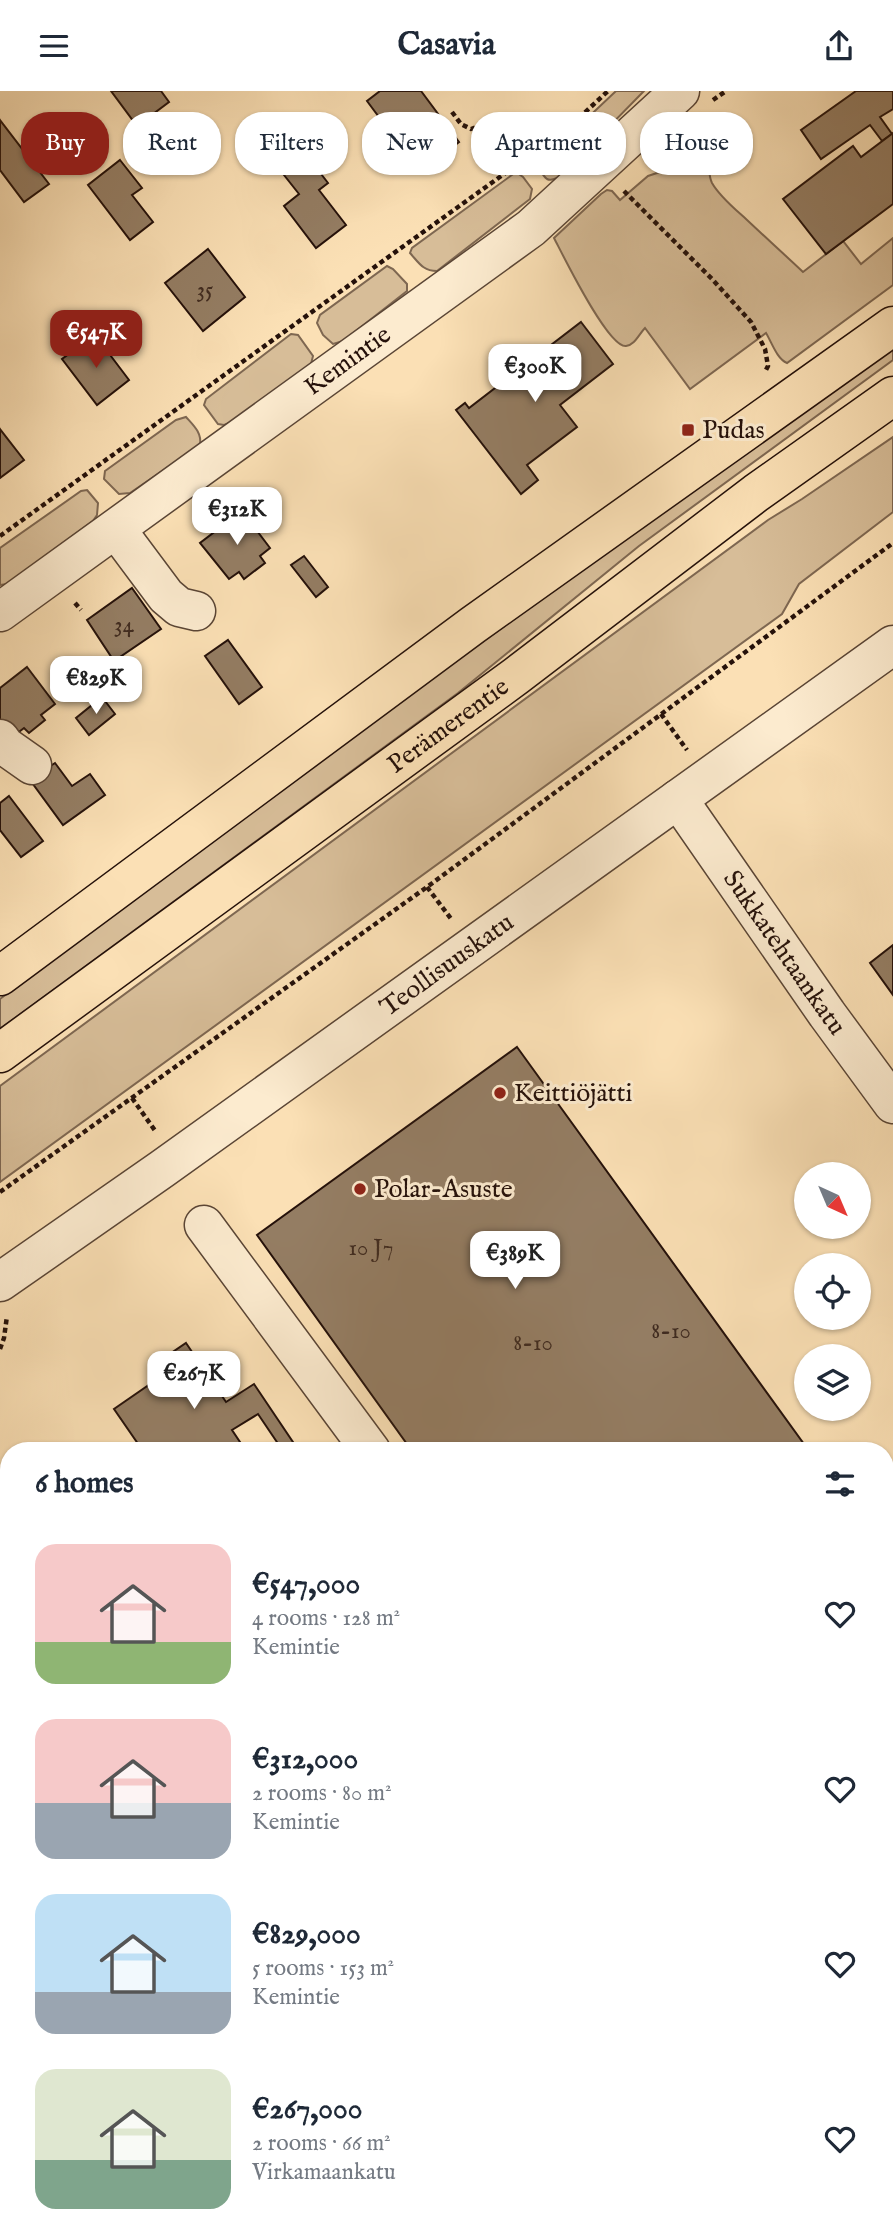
<!DOCTYPE html>
<meta charset="utf-8">
<style>
:root{--surface:#fff;--page:#f6f6f7;--text:#1f2937;--muted:#747a83;--accent:#8f2418}
body{margin:0;font-family:"IM FELL English",serif;background:var(--page);color:var(--text);height:100vh;display:flex;flex-direction:column;font-size:26px;white-space:nowrap}
*{box-sizing:border-box;margin:0}
p{font-size:23px;color:var(--muted)}
.icon{flex:none;width:38px;height:38px;fill:none;stroke:currentColor;stroke-width:2;stroke-linecap:round;stroke-linejoin:round}
.map{position:relative;flex:1;overflow:hidden}
.drawer{position:absolute;left:0px;top:1351px;width:894px;height:798px;display:flex;flex-direction:column;background:var(--surface);border-radius:28px 28px 0 0;box-shadow:0 2px 5px #0004}
.drawer>*{flex:none}
.guide{position:absolute;left:21px;top:21px;width:852px;height:63px;display:flex;gap:14px}
.needle{width:46px;rotate:136deg}
.fabs{position:absolute;left:794px;top:1071px;display:grid;gap:14px}
.fabs a{display:grid;place-items:center;width:77px;height:77px;border-radius:50%;background:var(--surface);box-shadow:0 2px 5px #0004;font-size:35px}
.price{position:absolute;translate:-50% -60px;padding:0 16px;border-radius:14px;background:#fff;color:#222;font-size:23px;line-height:46px;filter:drop-shadow(0 2px 4px #0008)}
.price::after{content:'';position:absolute;left:50%;top:42px;width:21px;height:16px;margin-left:-10px;background:inherit;clip-path:polygon(0 0,100% 0,50% 100%)}
.price.active{background:var(--accent);color:#fff}
ul{padding:0;list-style:none}
li{display:flex;align-items:center;gap:21px;height:175px;padding:0 35px}
li span{display:grid;place-items:center;flex:none;width:196px;height:140px;border-radius:21px;color:#555}
li>.icon{margin-inline-start:auto}
span .icon{width:84px;height:84px;fill:#fffc;stroke-width:1}
li b{font-size:30px}
h2{display:flex;justify-content:space-between;align-items:center;height:84px;padding:0 35px;font-size:30px}
.chip{padding:0 24px;border-radius:28px;background:var(--surface);box-shadow:0 2px 5px #0004;font-size:24px;line-height:63px}
.chip.active{background:var(--accent);color:#fff}
header{display:flex;justify-content:space-between;align-items:center;height:91px;padding:0 35px;background:var(--surface);font-size:32px;font-weight:800}
.map>svg:first-child{display:block}
.green{fill:#d7bd98;stroke:#7e6751;stroke-width:2}
.building{fill:#947d63;stroke:#25110a;stroke-width:2}
.lines{fill:none;stroke-linecap:round;stroke-linejoin:round}
.minor-casing{stroke:#5a4535;stroke-width:41}
.highway-casing{stroke:#25110a;stroke-width:41}
.path{stroke:#25110a;stroke-width:4.5;stroke-dasharray:5 3.5;stroke-linecap:butt}
.minor{stroke:#fcebcf;stroke-width:38}
.highway{stroke:#fbe0b5;stroke-width:38}
.poi-dot{fill:#8f2418;stroke:#fcebcf;stroke-width:2.5}
.labels{text-anchor:middle;dominant-baseline:central;stroke-width:6;stroke-linejoin:round;paint-order:stroke}
.number-label{font-size:23px;fill:#412c20}
.street-label{font-size:26px;fill:#25110a;stroke:#fcebcf}
.poi-label{font-size:26px;fill:#25110a;stroke:#fcebcf;text-anchor:start}
</style>
<header><svg class="icon" aria-label="menu" viewBox="0 0 24 24"><path d="M4 6h16M4 12h16M4 18h16"/></svg>Casavia<svg class="icon" aria-label="share" viewBox="0 0 24 24"><path d="M12 15V3M7 8l5-5 5 5M5 13v7h14v-7"/></svg></header>
<div class="map">
<svg width="893" height="2149" viewBox="0 0 893 2149">
<rect width="100%" height="100%" fill="#fbe0b5"/>
<filter id="stains"><feTurbulence type="fractalNoise" baseFrequency=".00286" numOctaves="4"/><feColorMatrix values="0 0 0 0 .2 0 0 0 0 .09 0 0 0 0 .02 0 0 0 .5 -.17"/></filter>
<radialGradient id="worn" r=".72"><stop offset=".6" stop-color="#630" stop-opacity="0"/><stop offset="1" stop-color="#630" stop-opacity=".3"/></radialGradient>
<g class="green">
<path d="M616,0h28l-47,48c-9,-1 -14,-6 -17,-14z"/>
<path d="M556,51h11l10,8c3,12 -20,34 -30,29 -4,-3 -8,-11 -11,-14l2,-9z"/>
<path d="M694,64c20,1 12,16 18,28 8,14 23,26 34,36 19,18 38,35 57,53l40,-31 18,23 32,-26v47l-106,78c-10,-4 -15,-20 -21,-30l-76,56 -45,-61c-6,6 -10,17 -19,18 -18,2 -63,-91 -72,-108l47,-44 6,-4 5,1 8,9 28,-24 21,-7z"/>
<path d="M516,81l7,5 9,12 -2,10 -93,72c-14,0 -18,-8 -27,-18l2,-5z"/>
<path d="M387,175l6,3 14,15v7l-64,50 -10,3 -10,-9 -6,-12 3,-8z"/>
<path d="M291,243l7,1 15,21 -2,8 -74,56 -13,5 -6,-1 -14,-19 2,-6z"/>
<path d="M893,255v14l-254,186 -181,147 -458,336v-30l442,-328z"/>
<path d="M186,326c8,9 16,16 14,28l-70,48 -11,1 -15,-15 1,-8 71,-51z"/>
<path d="M893,346v75l-94,72 -17,30 -782,568v-96l768,-566 34,-21z"/>
<path d="M87,399l11,13 -1,12 -4,6 -86,63 -7,1v-37l81,-57z"/>
</g>
<g class="building">
<path d="M111,0h50l8,11 -32,24z"/>
<path d="M380,0h41l38,51 -39,30 -53,-71z"/>
<path d="M856,0h37v18l-13,8 12,17 -10,7 -12,-16 -49,34 -20,-29z"/>
<path d="M0,29l49,64 -25,18 -24,-32z"/>
<path d="M893,42v71l-67,50 -43,-55 70,-53 8,11z"/>
<path d="M308,66l20,26 -9,7 27,35 -30,23 -32,-42 15,-12 -15,-19z"/>
<path d="M120,69l22,28 -10,7 21,27 -23,18 -42,-55z"/>
<path d="M208,158l37,48 -42,34 -38,-48z"/>
<path d="M581,231l32,42 -53,41 17,22 -50,38 11,15 -17,14 -65,-84 9,-7 4,5z"/>
<path d="M95,244l34,45 -32,25 -35,-46z"/>
<path d="M0,338l24,31 -24,18z"/>
<path d="M242,420l28,37 -10,8 5,7 -21,16 -5,-7 -10,7 -29,-36z"/>
<path d="M304,465l24,31 -12,10 -25,-32z"/>
<path d="M132,497l29,41 -47,32 -27,-41z"/>
<path d="M228,549l34,47 -23,17 -34,-48z"/>
<path d="M27,576l28,37 -14,11 4,5 -16,13 -5,-5 -13,10 -11,-14v-36z"/>
<path d="M102,606l13,17 -26,21 -13,-17z"/>
<path d="M55,672l17,23 18,-12 15,21 -42,30 -33,-45z"/>
<path d="M9,705l34,45 -22,16 -21,-27v-27z"/>
<path d="M893,854v50l-23,-32z"/>
<path d="M517,956l292,404h-397l-155,-216z"/>
<path d="M186,1252l40,59 28,-18 45,67h-16l-25,-37 -26,16 14,21h-103l-29,-42 52,-36 -8,-11z"/>
<path d="M886,1466l7,11v37l-7,5z"/>
<path d="M9,1568v173l-9,-11v-155z"/>
<path d="M893,1806v83l-7,5v-82z"/>
<path d="M887,2094l6,8v47h-53l-6,-9h52v-44z"/>
<path d="M9,2123v17h32l-11,9h-30v-19z"/>
<path d="M241,2140h200l6,9h-217z"/>
</g>
<g class="lines">
<defs>
<g id="minor">
<path d="M116,438l50,67 13,11 17,4"/>
<path id="s1" d="M0,521l531,-384 149,-137"/>
<path d="M0,648l5,7 27,19"/>
<path id="s2" d="M678,708l149,215 66,90"/>
<path d="M204,1134l167,226"/>
<path id="s3" d="M0,1191l162,-113 731,-524"/>
<path d="M0,1420l9,11"/>
<path d="M886,1593l7,-5"/>
<path d="M562,2140l7,9"/>
</g>
<g id="highway">
<path d="M0,885l473,-351 420,-299"/>
<path id="s4" d="M0,962l516,-377 240,-183 137,-97"/>
</g>
</defs>
<use href="#minor" class="minor-casing"/>
<use href="#highway" class="highway-casing"/>
<g class="path">
<path d="M713,9l13,-9"/>
<path d="M452,21l9,12 10,5 11,-4h11"/>
<path d="M624,100l88,88 39,43 14,27 3,17 -3,6"/>
<path d="M0,445l568,-408 40,-37"/>
<path d="M75,512l6,7"/>
<path d="M661,623l26,36"/>
<path d="M427,796l25,33"/>
<path d="M132,1007l24,34"/>
<path d="M0,1101l427,-305 466,-344"/>
<path d="M0,1258l4,-11 3,-22"/>
<path d="M0,1522l9,11"/>
<path d="M0,1562l9,-7"/>
</g>
<use href="#minor" class="minor"/>
<use href="#highway" class="highway"/>
</g>
<g class="poi-dot">
<rect x="681" y="332" width="14" height="14" rx="3.5"/>
<circle cx="500" cy="1002" r="7"/>
<circle cx="360" cy="1098" r="7"/>
</g>
<g class="labels">
<g class="number-label">
<text x="205" y="199">35</text>
<text x="124" y="534">34</text>
<text x="371" y="1157">10 J7</text>
<text x="671" y="1240">8-10</text>
<text x="533" y="1252">8-10</text>
</g>
<g class="street-label">
<text stroke="none"><textPath href="#s1" startOffset="429">Kemintie</textPath></text>
<text stroke="none"><textPath href="#s4" startOffset="555">Perämerentie</textPath></text>
<text stroke="none"><textPath href="#s2" startOffset="187">Sukkatehtaankatu</textPath></text>
<text stroke="none"><textPath href="#s3" startOffset="548">Teollisuuskatu</textPath></text>
</g>
<g class="poi-label">
<text x="702" y="339">Pudas</text>
<text x="514" y="1002">Keittiöjätti</text>
<text x="374" y="1098">Polar-Asuste</text>
</g>
</g>
<rect width="100%" height="100%" filter="url(#stains)"/>
<rect width="100%" height="100%" fill="url(#worn)"/>
</svg>
<div class="fabs">
<a><svg class="needle" viewBox="-14 -14 28 28"><path d="M0-13l5 13h-10z" fill="#e53935"/><path d="M0 13l5-13h-10z" fill="#747a83"/></svg></a>
<a><svg class="icon" aria-label="locate" viewBox="0 0 24 24"><circle cx="12" cy="12" r="6"/><path d="M12 2v4M12 18v4M2 12h4M18 12h4"/></svg></a>
<a><svg class="icon" aria-label="layers" viewBox="0 0 24 24"><path d="M12 4l9 5-9 5-9-5zM3 14l9 5 9-5"/></svg></a>
</div>
<b class="price active" style="left:96px;top:279px">€547K</b>
<b class="price" style="left:535px;top:313px">€300K</b>
<b class="price" style="left:237px;top:456px">€312K</b>
<b class="price" style="left:96px;top:625px">€829K</b>
<b class="price" style="left:515px;top:1200px">€389K</b>
<b class="price" style="left:194px;top:1320px">€267K</b>
<div class="guide">
<a class="chip active">Buy</a>
<a class="chip">Rent</a>
<a class="chip">Filters</a>
<a class="chip">New</a>
<a class="chip">Apartment</a>
<a class="chip">House</a>
</div>
<section class="drawer">
<h2>6 homes<svg class="icon" aria-label="filters" viewBox="0 0 24 24"><path d="M4 7h16M4 17h16"/><circle cx="9" cy="7" r="2"/><circle cx="15" cy="17" r="2"/></svg></h2>
<ul>
<li><span style="background:linear-gradient(#f6c9c9 70%,#8fb573 0)"><svg class="icon" aria-label="home" viewBox="0 0 24 24"><path d="M3 11l9-7 9 7M6 9v11h12V9"/></svg></span><div><b>€547,000</b><p>4 rooms · 128 m²</p><p>Kemintie</p></div><svg class="icon" aria-label="heart" viewBox="0 0 24 24"><path d="M12 20l-8-8c-3-5 5-10 8-4 3-6 11-1 8 4z"/></svg></li>
<li><span style="background:linear-gradient(#f6c9c9 60%,#9aa5b1 0)"><svg class="icon" aria-label="home" viewBox="0 0 24 24"><path d="M3 11l9-7 9 7M6 9v11h12V9"/></svg></span><div><b>€312,000</b><p>2 rooms · 80 m²</p><p>Kemintie</p></div><svg class="icon" aria-label="heart" viewBox="0 0 24 24"><path d="M12 20l-8-8c-3-5 5-10 8-4 3-6 11-1 8 4z"/></svg></li>
<li><span style="background:linear-gradient(#bfe0f5 70%,#9aa5b1 0)"><svg class="icon" aria-label="home" viewBox="0 0 24 24"><path d="M3 11l9-7 9 7M6 9v11h12V9"/></svg></span><div><b>€829,000</b><p>5 rooms · 153 m²</p><p>Kemintie</p></div><svg class="icon" aria-label="heart" viewBox="0 0 24 24"><path d="M12 20l-8-8c-3-5 5-10 8-4 3-6 11-1 8 4z"/></svg></li>
<li><span style="background:linear-gradient(#dfe7d0 65%,#7fa58c 0)"><svg class="icon" aria-label="home" viewBox="0 0 24 24"><path d="M3 11l9-7 9 7M6 9v11h12V9"/></svg></span><div><b>€267,000</b><p>2 rooms · 66 m²</p><p>Virkamaankatu</p></div><svg class="icon" aria-label="heart" viewBox="0 0 24 24"><path d="M12 20l-8-8c-3-5 5-10 8-4 3-6 11-1 8 4z"/></svg></li>
</ul>
</section>
</div>
